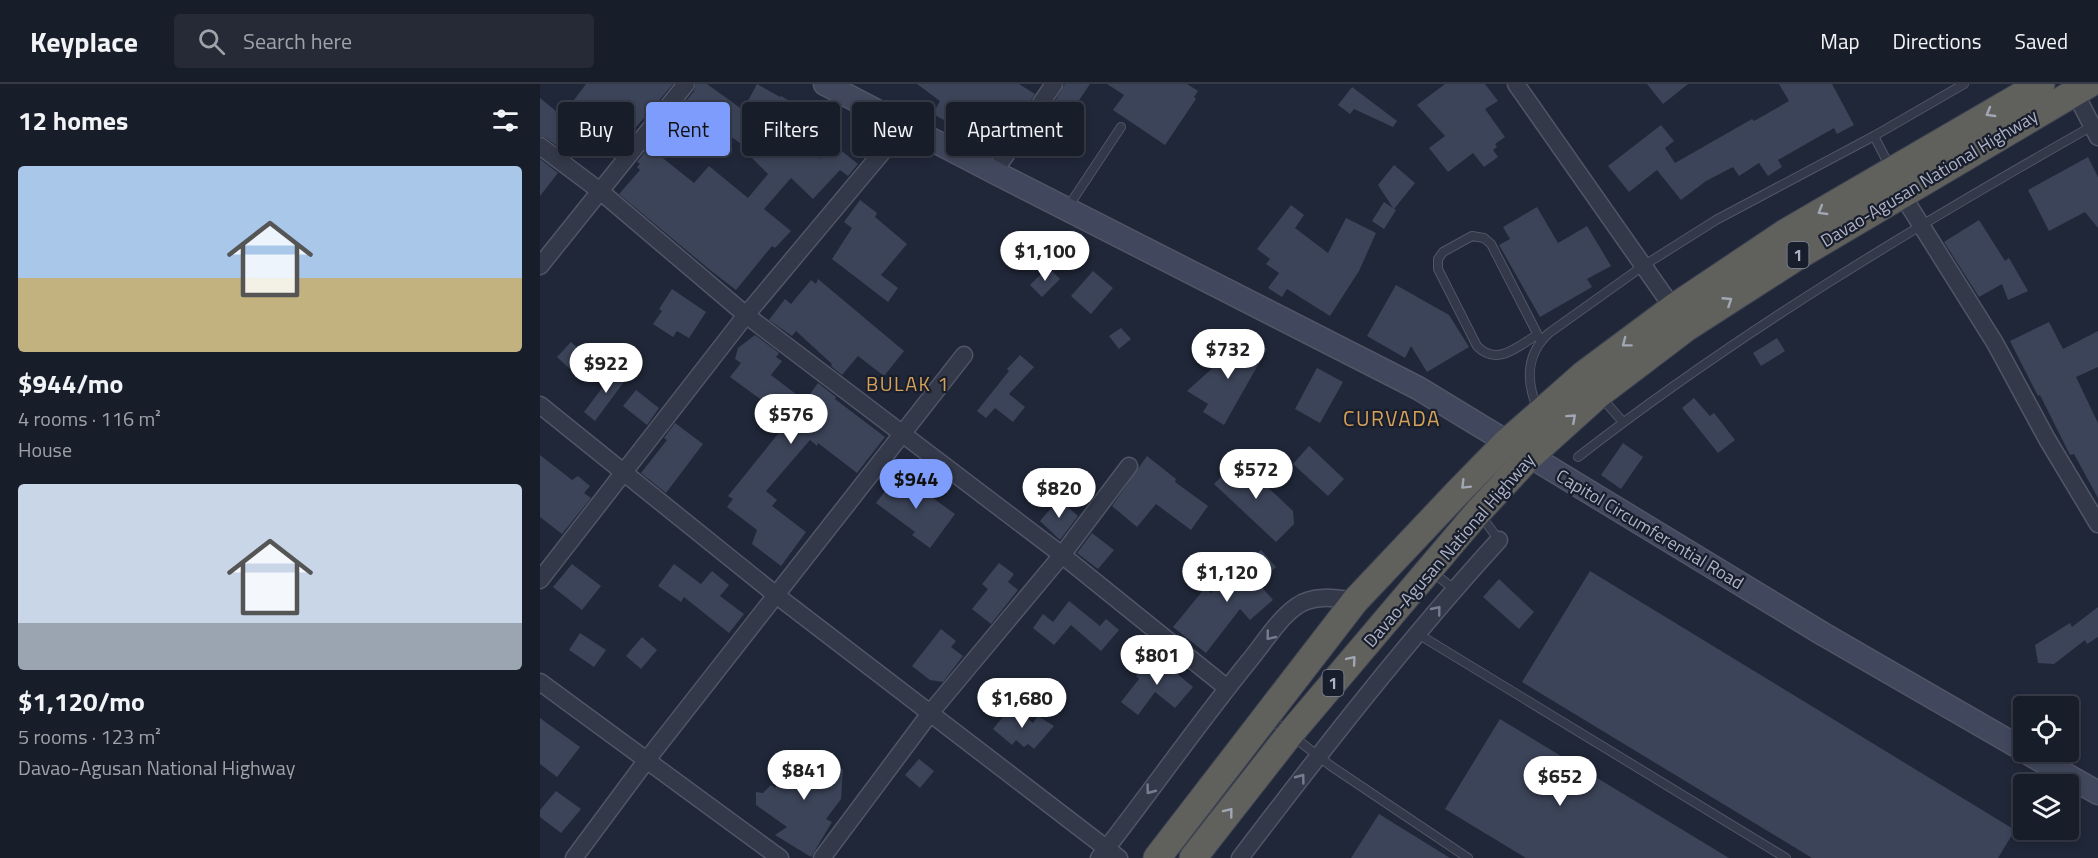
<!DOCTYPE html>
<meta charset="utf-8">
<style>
:root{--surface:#181d2a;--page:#252a36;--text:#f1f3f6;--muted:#9fa2a8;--line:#363b47;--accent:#7d9cfb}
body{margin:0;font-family:"Titillium Web",sans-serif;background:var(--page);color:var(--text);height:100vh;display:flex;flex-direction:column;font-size:22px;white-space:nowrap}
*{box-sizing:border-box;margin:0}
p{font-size:20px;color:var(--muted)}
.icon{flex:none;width:33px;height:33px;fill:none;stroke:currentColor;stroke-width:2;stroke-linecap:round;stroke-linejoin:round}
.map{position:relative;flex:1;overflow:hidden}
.side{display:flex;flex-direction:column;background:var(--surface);width:540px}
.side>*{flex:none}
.banner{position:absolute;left:18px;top:18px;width:570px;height:54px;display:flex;gap:12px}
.fabs{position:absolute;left:1473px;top:612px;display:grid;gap:12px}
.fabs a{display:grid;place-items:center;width:66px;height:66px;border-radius:6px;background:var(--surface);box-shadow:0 3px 9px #0003,0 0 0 2px var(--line);font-size:30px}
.price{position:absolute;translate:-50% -51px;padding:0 14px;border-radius:21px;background:#fff;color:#222;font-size:20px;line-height:39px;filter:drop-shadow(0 2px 3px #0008)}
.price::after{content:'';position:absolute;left:50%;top:36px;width:18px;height:14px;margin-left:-9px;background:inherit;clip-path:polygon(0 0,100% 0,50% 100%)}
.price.selected{background:var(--accent);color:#111}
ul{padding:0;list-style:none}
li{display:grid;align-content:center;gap:12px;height:318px;padding:0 18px}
li span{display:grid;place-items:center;height:186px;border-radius:6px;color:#555}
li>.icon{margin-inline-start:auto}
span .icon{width:108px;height:108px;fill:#fffc;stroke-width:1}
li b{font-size:26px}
h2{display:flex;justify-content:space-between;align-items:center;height:72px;padding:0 18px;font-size:26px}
.tag{padding:0 21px;border-radius:6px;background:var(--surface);box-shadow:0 3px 9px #0003,0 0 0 2px var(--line);font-size:21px;line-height:54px}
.tag.selected{background:var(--accent);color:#111}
header{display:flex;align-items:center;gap:36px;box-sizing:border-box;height:84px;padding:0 30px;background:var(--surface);border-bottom:2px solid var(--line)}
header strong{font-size:28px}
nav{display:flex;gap:33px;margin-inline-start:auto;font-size:21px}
.search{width:420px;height:54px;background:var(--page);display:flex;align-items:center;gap:15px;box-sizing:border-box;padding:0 21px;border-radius:6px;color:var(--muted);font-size:22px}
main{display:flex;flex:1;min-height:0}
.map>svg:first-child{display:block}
.building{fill:#3c4459}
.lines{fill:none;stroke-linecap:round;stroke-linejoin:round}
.service-casing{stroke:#515667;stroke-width:10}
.minor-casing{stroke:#515667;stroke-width:19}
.secondary-casing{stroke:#515667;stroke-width:25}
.trunk-casing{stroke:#3e4353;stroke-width:29}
.service{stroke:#333949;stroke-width:8}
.minor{stroke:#333949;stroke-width:16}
.secondary{stroke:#41475c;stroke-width:22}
.trunk{stroke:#60605c;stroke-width:27}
.oneway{stroke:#a2a7b6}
.oneway2{stroke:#777c8e}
.labels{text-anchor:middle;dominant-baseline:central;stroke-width:4.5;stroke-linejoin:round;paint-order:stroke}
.shield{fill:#191e2d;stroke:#818698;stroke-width:1.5}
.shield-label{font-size:16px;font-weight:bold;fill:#aeb3c6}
.street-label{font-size:18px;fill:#aeb3c6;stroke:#191e2d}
.neighbourhood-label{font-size:20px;letter-spacing:1.5px;fill:#d6a158;stroke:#191e2d}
.quarter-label{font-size:21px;letter-spacing:1.5px;fill:#d6a158;stroke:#191e2d}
</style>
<header>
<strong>Keyplace</strong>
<div class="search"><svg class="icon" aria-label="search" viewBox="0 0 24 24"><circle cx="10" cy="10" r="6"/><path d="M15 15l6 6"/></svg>Search here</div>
<nav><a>Map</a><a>Directions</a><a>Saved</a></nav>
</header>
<main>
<section class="side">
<h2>12 homes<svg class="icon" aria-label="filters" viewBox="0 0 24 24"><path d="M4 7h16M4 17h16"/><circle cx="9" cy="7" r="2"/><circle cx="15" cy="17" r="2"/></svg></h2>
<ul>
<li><span style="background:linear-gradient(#a9c7e8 60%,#c2b280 0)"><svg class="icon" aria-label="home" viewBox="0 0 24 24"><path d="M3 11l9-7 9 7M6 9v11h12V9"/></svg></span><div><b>$944/mo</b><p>4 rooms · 116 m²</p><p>House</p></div></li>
<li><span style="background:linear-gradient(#c9d6e8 75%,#9aa5b1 0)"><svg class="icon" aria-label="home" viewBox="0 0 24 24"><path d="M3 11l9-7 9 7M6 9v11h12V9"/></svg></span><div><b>$1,120/mo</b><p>5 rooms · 123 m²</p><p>Davao-Agusan National Highway</p></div></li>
</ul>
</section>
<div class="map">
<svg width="1558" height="774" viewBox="0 0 1558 774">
<rect width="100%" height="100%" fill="#202738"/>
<g class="building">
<path d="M46,0h87l-42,49 1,1 -12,15 -27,-21 -22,28 -25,-18 -6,-2v-38l22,18z"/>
<path d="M156,0h11l36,26 14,-26 23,13 1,-1 17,10 -12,21 34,32 13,-15 25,20 -10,12 -8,-6 -27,29 -22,-21 -27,31 27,22 -16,17 -3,-2 -36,44 -26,-20 -91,-76 21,-24 -3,-3 3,-3 -3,-2 12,-15 45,36 15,-17 39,32 20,-24 -19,-19 3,-3 -34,-25 -14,18 -33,-25 23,-29z"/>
<path d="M377,0h102l16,10 -28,40 -13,-3 -9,12 -52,-29 7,-13z"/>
<path d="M525,0h25l-19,28 -16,-11z"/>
<path d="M567,0h80l11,7 -4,6 2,2 -31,46 -52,-35 11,-15z"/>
<path d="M905,0h40l13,17 -13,8 20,28 -10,7 2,3 -4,3 5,7 -14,10 -11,-14 -25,19 -19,-24 16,-12 -28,-31z"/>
<path d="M1107,0h41l-25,20z"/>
<path d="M1239,0h53l22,41 -17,9 -3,-6 -56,32 4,7 -14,9 -9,-13 -20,13 -6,-9 -27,14 -25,19 -24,-30 -28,22 -21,-26 53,-41 13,16 -9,7 10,15 77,-44 2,2 35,-20z"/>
<path d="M812,3l45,34 -4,6 -39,-18 -4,5 -12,-9z"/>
<path d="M1548,73l10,20v51l-13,-16 -36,19 -21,-41z"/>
<path d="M0,75l18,14 -18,23z"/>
<path d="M854,81l21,18 -21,26 2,1 -12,19 -12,-8 12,-19 9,6 -15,-23z"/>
<path d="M320,116l17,13 -2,4 32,27 -26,31 17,13 -10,14 -56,-43 20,-31 -8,-6z"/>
<path d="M751,121l13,10 -9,13 33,25 18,-35 30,15 -17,38 -29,45 -43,-27 -5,8 -14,-9 11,-15 -13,-9 4,-5 -13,-10z"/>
<path d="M997,123l21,36 29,-17 24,40 -24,13 5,8 -52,30 -41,-72 11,-6 -7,-12z"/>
<path d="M1439,136l26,41 4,-3 19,33 -20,9 -6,-16 -23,13 -35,-55z"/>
<path d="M508,183l12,12 -18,18 -12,-12z"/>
<path d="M553,187l20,17 -22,26 -20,-18z"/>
<path d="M278,195l86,72 -20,25 -26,-20 -16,19 -11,-9 1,-2 -36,-33 -4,5 -23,-16 16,-21 6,5 20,-24 5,4z"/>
<path d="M856,201l53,30 20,32 -42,25 -16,-26 -6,12 -38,-22z"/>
<path d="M132,205l34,23 -17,26 -12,-7 -4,6 -20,-13 9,-13 -3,-2z"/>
<path d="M1509,238l14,27 35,-18v36l-22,10 22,46v75l-24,-44 -4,1 -30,-60 -2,1 -28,-55z"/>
<path d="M581,244l10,11 -12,10 -10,-13z"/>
<path d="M215,251l24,18 -3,4 6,4 -11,14 34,26 13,-18 18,14 -1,2 50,38 -28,36 -39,-30 -1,3 -7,-6 -44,51 11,9 -5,6 34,26 -25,34 -29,-22 5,-14 -30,-23 6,-8 -5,-3 61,-76 -59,-43 11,-14 -6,-4 3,-11z"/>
<path d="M706,254l21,11 -43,76 -21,-13 5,-8 -21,-13z"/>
<path d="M1237,254l8,13 -24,15 -8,-13z"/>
<path d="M31,258l14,13 -13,16 -15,-14z"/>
<path d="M480,271l14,12 -25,27 16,13 -12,15 -18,-14 -9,10 -9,-7 32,-40 -2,-2z"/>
<path d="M78,283l11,8 -34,46 -11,-9z"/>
<path d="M777,284l26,14 -23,41 -25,-14z"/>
<path d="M96,306l23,18 -12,17 -24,-19z"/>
<path d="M1154,314l16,18 4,-3 21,27 -17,13 -36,-45z"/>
<path d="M135,339l28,21 -37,49 -25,-20 26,-33 -3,-2z"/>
<path d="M1083,359l20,14 -22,32 -20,-14z"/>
<path d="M769,362l35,33 -16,17 -35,-32z"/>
<path d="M0,371l32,25 6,-4 12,10 -6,7 7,5 -29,36 -22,-17z"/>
<path d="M607,372l29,23 -1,3 33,24 -17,24 -35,-26 -19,23 -25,-21z"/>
<path d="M698,375l55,52 1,13 -18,18 -62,-58z"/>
<path d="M510,384l19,14 -11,17 -20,-14z"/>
<path d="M357,391l10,8 2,-2 46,33 -25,34 -18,-13 3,-3 -39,-29z"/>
<path d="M519,415l19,17 -18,24 -20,-19z"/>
<path d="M552,449l22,17 -16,19 -21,-16z"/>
<path d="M721,466l15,17 -18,16 15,17 -23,20 -10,-11 -34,44 -33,-26 32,-39 6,5z"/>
<path d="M459,479l15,11 -6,8 10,8 -27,34 -19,-15 16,-20 -6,-5z"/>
<path d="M32,480l29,22 -19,24 -29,-23z"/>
<path d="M134,480l27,20 11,-13 17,14 -9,11 24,18 -15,19 -45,-36 -3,5 -23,-16z"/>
<path d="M1050,487l425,259 -17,28h-186l-290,-176z"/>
<path d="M959,495l35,33 -15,17 -36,-32z"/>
<path d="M529,517l31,25 6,-7 13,11 -18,21 -30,-26 -17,20 -21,-17 10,-14 10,8z"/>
<path d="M1558,523v30l-11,7 -2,-4 -31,24 -16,-1 -3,-18 35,-22 2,4z"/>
<path d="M401,545l15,12 -5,6 12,9 -20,26 -13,-2 -18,-14z"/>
<path d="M40,549l26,17 -12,17 -25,-17z"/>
<path d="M102,553l15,13 -16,19 -15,-13z"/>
<path d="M615,571l38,32 -18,21 -20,-16 -17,23 -17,-13 18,-23 -3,-3z"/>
<path d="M472,622l21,17 5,-7 16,10 -20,23 -6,-5 -4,3 -8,-7 -4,5 -19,-16z"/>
<path d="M0,634l40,29 -23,30 -17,-13z"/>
<path d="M960,635l229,139h-203l-81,-49z"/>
<path d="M257,672l33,4 13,10 -2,29 -15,20 6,3 -21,35 -36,-22 12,-8 -31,-22v-13l7,1 8,-8 4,3z"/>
<path d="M379,675l15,12 -14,17 -15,-13z"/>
<path d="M16,707l25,18 -20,24 -21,-16v-7z"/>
<path d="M839,730l71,44h-99z"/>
</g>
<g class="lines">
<defs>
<g id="service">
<path d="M1334,52l16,31"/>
<path d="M528,123l53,-80"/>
<path d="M997,251c-19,11 -40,32 -60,11l-39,-77v-10l5,-7 29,-16 12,2 7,6 50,97"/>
<path d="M1061,313l22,25"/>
<path d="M998,326c-12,-28 -13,-55 11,-77l94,-67 73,-46 158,-84 90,-52"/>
<path d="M1038,373c162,-126 338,-231 516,-332"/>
<path d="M941,432l18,24"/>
<path d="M891,487l23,18"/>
<path d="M878,550l368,224"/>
<path d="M728,633l63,49 137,92"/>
</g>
<g id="minor">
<path d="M976,0l157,224"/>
<path d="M1531,1l27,52"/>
<path d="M0,62l60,45 146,124 316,240 165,133"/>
<path d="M454,88l60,-88"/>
<path d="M1361,109l94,150 52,96 51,85"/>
<path d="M0,182l146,-182"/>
<path d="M0,321l236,190 343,263"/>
<path d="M0,496l206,-265 159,-190"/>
<path d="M0,598l240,176"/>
<path d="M34,774l72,-97 318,-406"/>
<path d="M282,774l109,-146 131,-157 67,-89"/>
<path d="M559,774c51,-65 98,-133 150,-197 15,-18 29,-42 48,-55 16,-12 39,-8 58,-5"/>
<path d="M700,774c83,-109 167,-217 259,-318"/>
</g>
<g id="secondary">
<path d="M285,0l169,88 424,216 405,246 201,116"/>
<path d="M1486,668l72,41"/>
</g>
<g id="trunk">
<path d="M617,774l198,-257 103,-109 48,-49 33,-29 44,-39 90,-67 112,-75 256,-149"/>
<path d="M653,774l97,-124 188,-222 51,-55 70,-63 87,-66 112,-72 291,-172"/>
</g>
</defs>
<use href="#service" class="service-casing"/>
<use href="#minor" class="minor-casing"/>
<use href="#secondary" class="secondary-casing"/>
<use href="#trunk" class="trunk-casing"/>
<use href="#service" class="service"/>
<use href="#minor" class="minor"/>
<use href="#secondary" class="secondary"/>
<use href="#trunk" class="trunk"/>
</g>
<defs><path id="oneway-chevron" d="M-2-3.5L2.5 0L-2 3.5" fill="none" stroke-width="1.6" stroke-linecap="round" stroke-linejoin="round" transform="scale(1.5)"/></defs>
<g class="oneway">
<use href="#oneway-chevron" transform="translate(1450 29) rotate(150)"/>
<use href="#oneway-chevron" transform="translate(1282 127) rotate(149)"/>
<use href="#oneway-chevron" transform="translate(1188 217) rotate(-33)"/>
<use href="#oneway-chevron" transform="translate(1086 259) rotate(143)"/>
<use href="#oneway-chevron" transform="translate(1032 334) rotate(-42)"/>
<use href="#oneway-chevron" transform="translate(925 401) rotate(135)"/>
<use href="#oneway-chevron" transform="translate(812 576) rotate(-50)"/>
<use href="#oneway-chevron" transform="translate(689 728) rotate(-52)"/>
</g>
<g class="oneway2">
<use href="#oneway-chevron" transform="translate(897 526) rotate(-51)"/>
<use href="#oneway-chevron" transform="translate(730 552) rotate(129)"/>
<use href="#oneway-chevron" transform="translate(761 694) rotate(-53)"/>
<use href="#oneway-chevron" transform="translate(610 706) rotate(127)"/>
</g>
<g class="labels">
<g class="shield">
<rect x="1247.5" y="158" width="21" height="26" rx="4.5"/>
<rect x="782.5" y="586" width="21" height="26" rx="4.5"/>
</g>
<g class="shield-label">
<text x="1258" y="171">1</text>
<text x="793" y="599">1</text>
</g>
<g class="street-label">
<text transform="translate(1389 94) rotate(-31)">Davao-Agusan National Highway</text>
<text transform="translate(1110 445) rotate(31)">Capitol Circumferential Road</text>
<text transform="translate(909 466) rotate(-49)">Davao-Agusan National Highway</text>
</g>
<g class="neighbourhood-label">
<text x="368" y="299">BULAK 1</text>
</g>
<g class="quarter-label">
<text x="852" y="334">CURVADA</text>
</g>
</g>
</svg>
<div class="fabs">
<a><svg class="icon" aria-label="locate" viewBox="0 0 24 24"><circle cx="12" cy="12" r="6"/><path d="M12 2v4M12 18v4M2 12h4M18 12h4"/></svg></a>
<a><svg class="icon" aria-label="layers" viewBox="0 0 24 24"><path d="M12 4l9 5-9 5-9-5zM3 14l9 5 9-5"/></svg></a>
</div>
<b class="price" style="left:505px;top:198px">$1,100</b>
<b class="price" style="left:688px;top:296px">$732</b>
<b class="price" style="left:66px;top:310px">$922</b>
<b class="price" style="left:251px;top:361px">$576</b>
<b class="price" style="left:716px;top:416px">$572</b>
<b class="price selected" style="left:376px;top:426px">$944</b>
<b class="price" style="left:519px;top:435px">$820</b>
<b class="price" style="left:687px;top:519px">$1,120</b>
<b class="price" style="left:617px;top:602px">$801</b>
<b class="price" style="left:482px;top:645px">$1,680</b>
<b class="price" style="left:264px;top:717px">$841</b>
<b class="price" style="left:1020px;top:723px">$652</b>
<div class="banner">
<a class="tag">Buy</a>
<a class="tag selected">Rent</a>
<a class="tag">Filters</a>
<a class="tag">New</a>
<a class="tag">Apartment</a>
</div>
</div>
</main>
